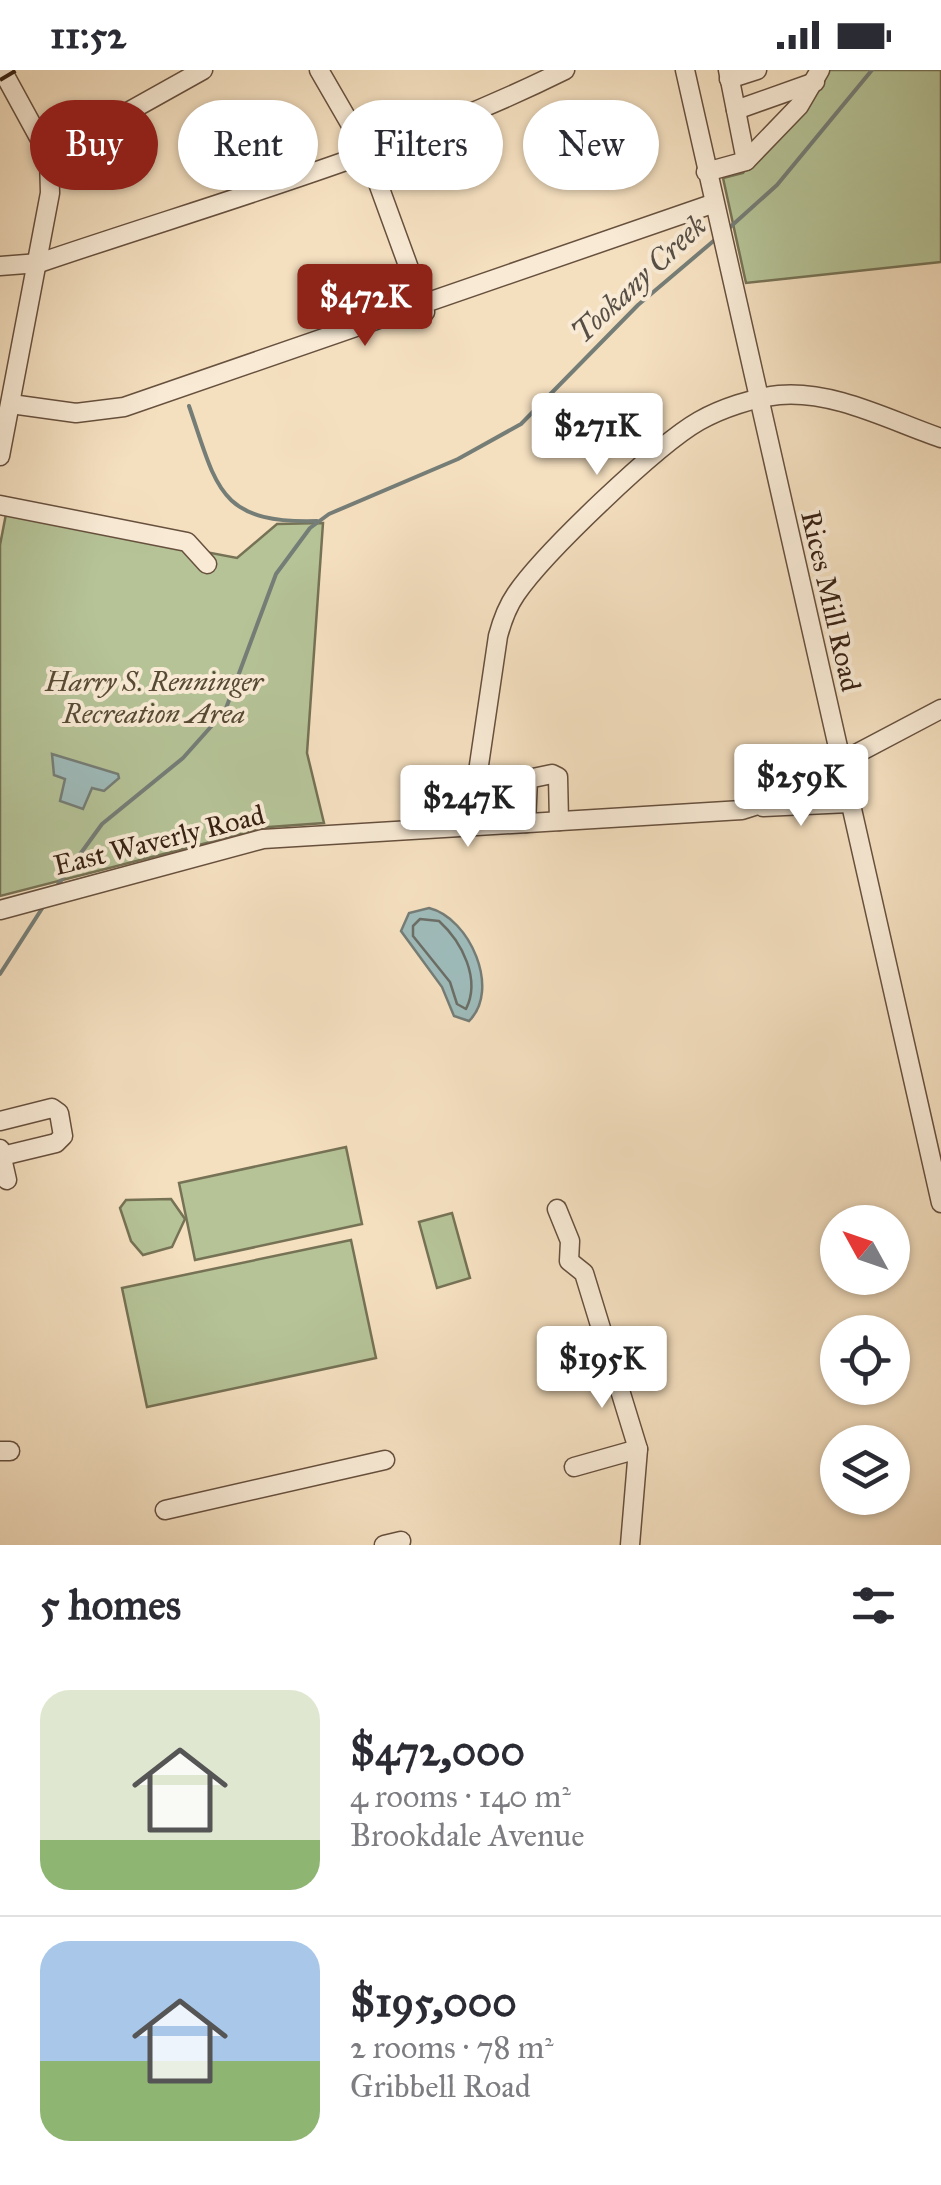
<!DOCTYPE html>
<meta charset="utf-8">
<style>
:root{--surface:#fff;--page:#f2f2f3;--text:#2b2b33;--muted:#7c7c81;--line:#e1e1e2;--accent:#8f2418}
body{margin:0;font-family:"IM FELL Great Primer",serif;background:var(--page);color:var(--text);height:100vh;display:flex;flex-direction:column;font-size:38px;white-space:nowrap}
*{box-sizing:border-box;margin:0}
p{font-size:32px;color:var(--muted)}
.icon{flex:none;width:55px;height:55px;fill:none;stroke:currentColor;stroke-width:2;stroke-linecap:round;stroke-linejoin:round}
.map{position:relative;height:1475px;overflow:hidden}
.panel{display:flex;flex-direction:column;background:var(--surface);flex:1}
.panel>*{flex:none}
.guide{position:absolute;left:30px;top:30px;width:882px;height:90px;display:flex;gap:20px}
.needle{width:65px;rotate:310deg}
.buttons{position:absolute;left:820px;top:1135px;display:grid;gap:20px}
.buttons a{display:grid;place-items:center;width:90px;height:90px;border-radius:50%;background:var(--surface);box-shadow:0 2px 8px #0004;font-size:50px}
.price{position:absolute;translate:-50% -85px;padding:0 22px;border-radius:10px;background:#fff;color:#222;font-size:32px;line-height:65px;filter:drop-shadow(0 2px 5px #0008)}
.price::after{content:'';position:absolute;left:50%;top:60px;width:30px;height:22px;margin-left:-15px;background:inherit;clip-path:polygon(0 0,100% 0,50% 100%)}
.price.active{background:var(--accent);color:#fff}
ul{padding:0;list-style:none}
li{display:flex;align-items:center;gap:30px;height:250px;padding:0 40px}
li+li{border-top:2px solid var(--line)}
li span{display:grid;place-items:center;flex:none;width:280px;height:200px;border-radius:30px;color:#555}
li>.icon{margin-inline-start:auto}
span .icon{width:120px;height:120px;fill:#fffc;stroke-width:1}
li b{font-size:42px}
h2{display:flex;justify-content:space-between;align-items:center;height:120px;padding:0 40px;font-size:42px}
.chip{padding:0 35px;border-radius:45px;background:var(--surface);box-shadow:0 2px 8px #0004;font-size:35px;line-height:90px}
.chip.active{background:var(--accent);color:#fff}
.status{display:flex;justify-content:space-between;align-items:center;height:70px;padding:0 50px;background:var(--surface);direction:ltr}
.status svg{height:28px;fill:currentColor}
.map>svg:first-child{display:block}
.green{fill:#b5c397;stroke:#767255;stroke-width:2.5}
.water{fill:#9ebbba;stroke:#757d77;stroke-width:2.5}
.lines{fill:none;stroke-linecap:round;stroke-linejoin:round}
.shore{stroke:#6b6e66;stroke-width:2.5}
.stream{stroke:#757d77;stroke-width:4}
.minor-casing{stroke:#67503e;stroke-width:21}
.minor{stroke:#f8ead5;stroke-width:18}
.rail{stroke:#382113;stroke-width:4;stroke-dasharray:18 18;stroke-linecap:butt}
.labels{text-anchor:middle;dominant-baseline:central;stroke-width:8;stroke-linejoin:round;paint-order:stroke}
.street-label{font-size:28px;fill:#382113;stroke:#f8ead5}
.park-label{font-size:28px;font-style:italic;fill:#574a34;stroke:#f8ead5}
.water-label{font-size:30px;font-style:italic;fill:#574f45;stroke:#f8ead5}
</style>
<div class="status"><b>11:52</b><svg viewBox="0 0 49 12"><path d="M0 12V9h3v3zM5 12V6h3v6zM10 12V3h3v9zM15 12V0h3v12zM26 1h20v11H26zM47 4h2v5h-2z"/></svg></div>
<div class="map">
<svg width="941" height="1475" viewBox="0 0 941 1475">
<rect width="100%" height="100%" fill="#f4dfbf"/>
<filter id="stains"><feTurbulence type="fractalNoise" baseFrequency=".002" numOctaves="4"/><feColorMatrix values="0 0 0 0 .2 0 0 0 0 .09 0 0 0 0 .02 0 0 0 .5 -.17"/></filter>
<radialGradient id="worn" r=".72"><stop offset=".6" stop-color="#630" stop-opacity="0"/><stop offset="1" stop-color="#630" stop-opacity=".3"/></radialGradient>
<g class="green">
<path d="M824,0h117v192l-195,21 -23,-105 20,-5z"/>
<path d="M6,444l231,44 40,-34 46,-1 -16,230 17,70 -55,4 -269,69v-351z"/>
<path d="M346,1077l16,77 -167,36 -16,-77z"/>
<path d="M171,1129l14,20 -13,28 -29,8 -12,-14 -11,-33 6,-8z"/>
<path d="M452,1143l18,65 -33,10 -18,-66z"/>
<path d="M351,1170l25,118 -229,49 -25,-119z"/>
</g>
<g class="water">
<path d="M52,684l66,20 1,4 -15,13 -12,-3 -9,21 -23,-8 5,-22 -11,-4z"/>
<path d="M429,838c41,10 72,82 40,113l-15,-5 -12,-29 -41,-56 8,-18z"/>
</g>
<g class="lines">
<path class="shore" d="M420,849l19,2c23,21 42,58 27,88l-9,-5 -7,-22 -37,-46v-10z"/>
<g class="stream">
<path d="M728,159l49,-44 95,-115"/>
<path d="M189,336c28,81 29,118 128,115"/>
<path d="M57,816l45,-62 81,-66 42,-47 51,-137 34,-46 19,-14 129,-55 63,-35 117,-119 79,-67"/>
<path d="M0,904l43,-67"/>
</g>
<defs>
<g id="minor">
<path d="M319,0l48,83 58,159"/>
<path d="M685,0l256,1133"/>
<path d="M729,9l28,-9"/>
<path d="M736,40l79,-28"/>
<path d="M49,86l154,-86"/>
<path d="M746,91l53,-55 21,-36"/>
<path d="M706,102l40,-11 -18,-91"/>
<path d="M0,196l39,-3c176,-60 359,-110 526,-193"/>
<path d="M11,334l65,9 48,-6 588,-203"/>
<path d="M0,386l50,-263 -1,-37 -47,-86"/>
<path d="M0,435l187,37 20,22"/>
<path d="M763,737l86,-4"/>
<path d="M526,753l2,-44 24,-5 6,3 1,44"/>
<path d="M470,756l28,-190c4,-15 9,-29 18,-42 28,-41 141,-149 183,-173 23,-13 54,-23 80,-26 55,-5 112,26 162,43"/>
<path d="M0,840l263,-71 479,-29 19,-6 180,-95"/>
<path d="M0,1051l52,-13 7,5 4,23 -7,7 -54,13"/>
<path d="M0,1079l7,31"/>
<path d="M557,1139l13,32 -1,20 15,12 54,176 -8,96"/>
<path d="M0,1381h10"/>
<path d="M574,1397l64,-18"/>
<path d="M165,1440l220,-50"/>
<path d="M384,1475l17,-4"/>
</g>
</defs>
<use href="#minor" class="minor-casing"/>
<use href="#minor" class="minor"/>
<path class="rail" d="M0,10l17,-10"/>
</g>
<g class="labels">
<g class="street-label">
<text transform="translate(831 531) rotate(77)">Rices Mill Road</text>
<text transform="translate(159 770) rotate(-14)">East Waverly Road</text>
</g>
<g class="park-label">
<text x="154" y="611">Harry S. Renninger<tspan x="154" dy="32">Recreation Area</tspan></text>
</g>
<g class="water-label">
<text transform="translate(639 209) rotate(-43)">Tookany Creek</text>
</g>
</g>
<rect width="100%" height="100%" filter="url(#stains)"/>
<rect width="100%" height="100%" fill="url(#worn)"/>
</svg>
<div class="buttons">
<a><svg class="needle" viewBox="-14 -14 28 28"><path d="M0-13l5 13h-10z" fill="#e53935"/><path d="M0 13l5-13h-10z" fill="#7c7c81"/></svg></a>
<a><svg class="icon" aria-label="locate" viewBox="0 0 24 24"><circle cx="12" cy="12" r="6"/><path d="M12 2v4M12 18v4M2 12h4M18 12h4"/></svg></a>
<a><svg class="icon" aria-label="layers" viewBox="0 0 24 24"><path d="M12 4l9 5-9 5-9-5zM3 14l9 5 9-5"/></svg></a>
</div>
<b class="price active" style="left:365px;top:279px">$472K</b>
<b class="price" style="left:597px;top:408px">$271K</b>
<b class="price" style="left:801px;top:759px">$259K</b>
<b class="price" style="left:468px;top:780px">$247K</b>
<b class="price" style="left:602px;top:1341px">$195K</b>
<div class="guide">
<a class="chip active">Buy</a>
<a class="chip">Rent</a>
<a class="chip">Filters</a>
<a class="chip">New</a>
</div>
</div>
<section class="panel">
<h2>5 homes<svg class="icon" aria-label="filters" viewBox="0 0 24 24"><path d="M4 7h16M4 17h16"/><circle cx="9" cy="7" r="2"/><circle cx="15" cy="17" r="2"/></svg></h2>
<ul>
<li><span style="background:linear-gradient(#dfe7d0 75%,#8fb573 0)"><svg class="icon" aria-label="home" viewBox="0 0 24 24"><path d="M3 11l9-7 9 7M6 9v11h12V9"/></svg></span><div><b>$472,000</b><p>4 rooms · 140 m²</p><p>Brookdale Avenue</p></div></li>
<li><span style="background:linear-gradient(#a9c7e8 60%,#8fb573 0)"><svg class="icon" aria-label="home" viewBox="0 0 24 24"><path d="M3 11l9-7 9 7M6 9v11h12V9"/></svg></span><div><b>$195,000</b><p>2 rooms · 78 m²</p><p>Gribbell Road</p></div></li>
</ul>
</section>
